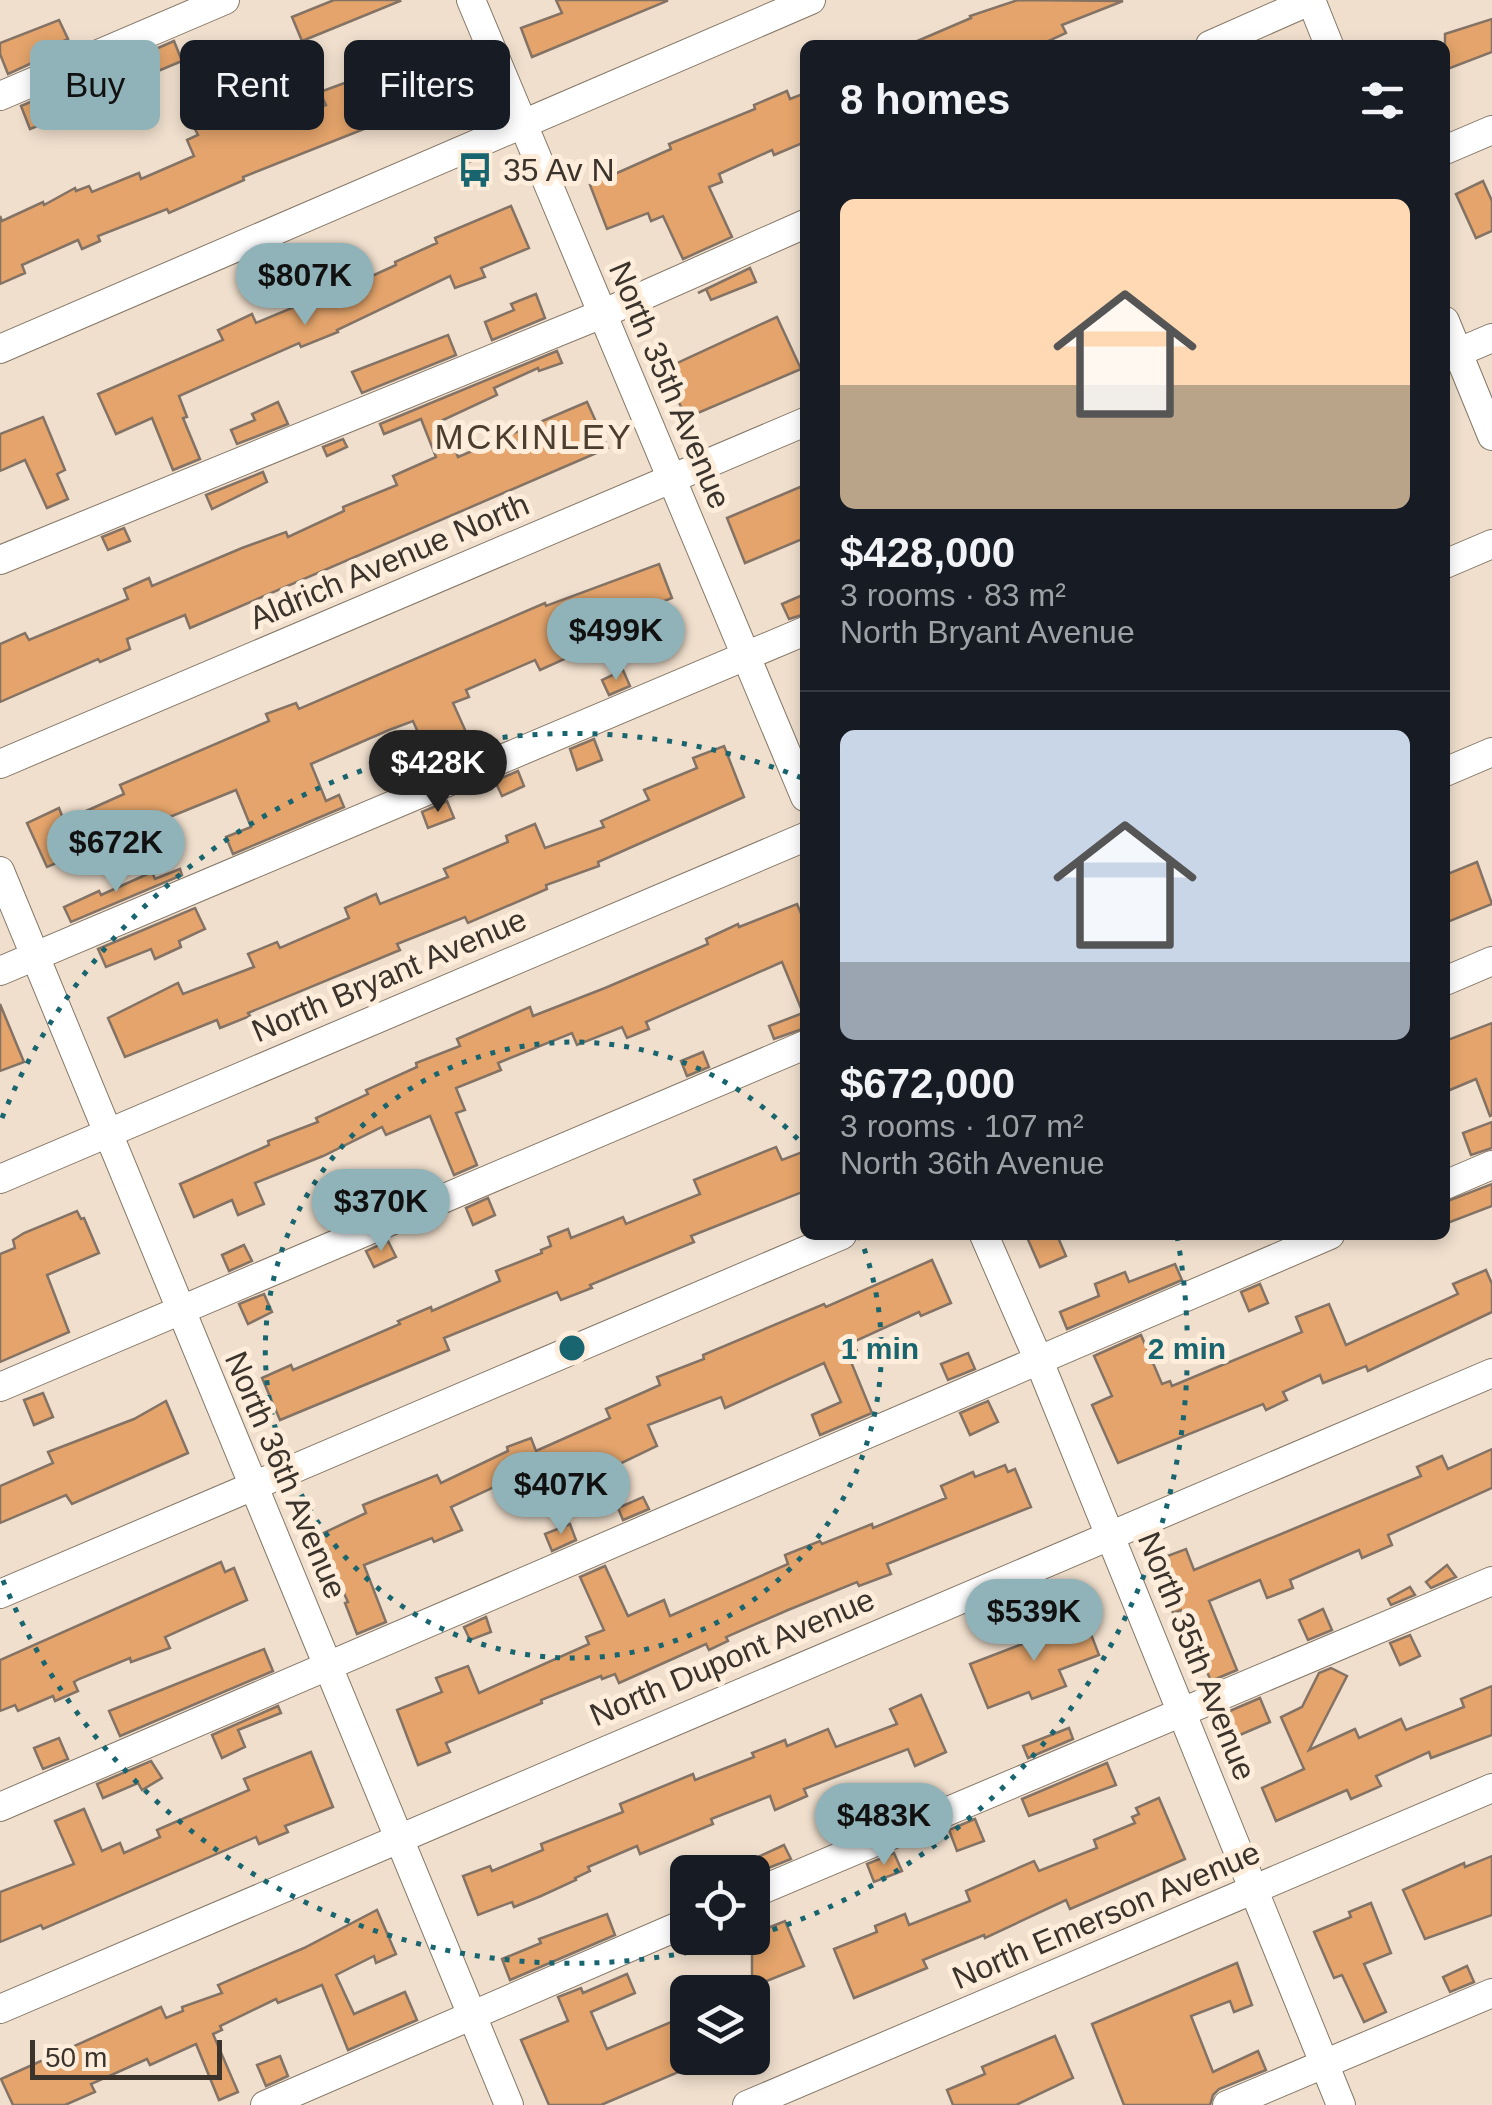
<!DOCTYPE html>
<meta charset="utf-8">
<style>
:root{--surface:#171b24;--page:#242831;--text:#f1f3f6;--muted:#9ea1a6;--line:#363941;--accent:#90b3b9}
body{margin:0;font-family:Arial,sans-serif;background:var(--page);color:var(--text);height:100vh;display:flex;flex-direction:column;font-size:38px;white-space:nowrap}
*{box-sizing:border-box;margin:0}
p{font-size:32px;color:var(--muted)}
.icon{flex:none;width:55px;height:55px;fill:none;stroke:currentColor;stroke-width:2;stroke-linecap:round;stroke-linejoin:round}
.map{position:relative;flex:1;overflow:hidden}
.drawer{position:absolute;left:800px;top:40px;width:650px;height:1200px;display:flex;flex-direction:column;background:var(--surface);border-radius:15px;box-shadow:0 5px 15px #0003}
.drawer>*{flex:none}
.guide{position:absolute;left:30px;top:40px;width:620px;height:90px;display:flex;gap:20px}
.buttons{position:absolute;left:670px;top:1855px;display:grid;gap:20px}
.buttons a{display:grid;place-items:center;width:100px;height:100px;border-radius:15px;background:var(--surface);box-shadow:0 5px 15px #0003;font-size:50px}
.scale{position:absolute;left:30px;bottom:25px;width:192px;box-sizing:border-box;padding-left:10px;border:5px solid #3b342d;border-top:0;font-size:28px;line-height:35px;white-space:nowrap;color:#3b342d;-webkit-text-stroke:8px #fdedda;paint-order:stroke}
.price{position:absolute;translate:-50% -85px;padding:0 22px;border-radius:35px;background:var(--accent);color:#111;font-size:32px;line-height:65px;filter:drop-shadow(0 2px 5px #0008)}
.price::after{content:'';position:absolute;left:50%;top:60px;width:30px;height:22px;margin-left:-15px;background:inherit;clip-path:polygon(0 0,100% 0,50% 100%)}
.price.selected{background:#222;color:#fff}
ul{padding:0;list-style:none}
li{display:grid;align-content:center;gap:20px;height:530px;padding:0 40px}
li+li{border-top:2px solid var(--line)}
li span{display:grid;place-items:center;height:310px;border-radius:15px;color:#555}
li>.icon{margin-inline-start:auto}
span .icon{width:180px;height:180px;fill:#fffc;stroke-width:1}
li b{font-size:42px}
h2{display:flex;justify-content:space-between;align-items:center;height:120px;padding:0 40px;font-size:42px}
.pill{padding:0 35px;border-radius:15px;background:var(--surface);box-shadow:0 5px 15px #0003;font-size:35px;line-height:90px}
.pill.selected{background:var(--accent);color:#111}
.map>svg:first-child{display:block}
.building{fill:#e4a46b;stroke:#847365;stroke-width:2.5}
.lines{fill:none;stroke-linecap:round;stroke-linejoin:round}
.minor-casing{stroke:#857766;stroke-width:30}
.minor{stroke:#fff;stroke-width:28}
.ring{fill:none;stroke:#19656f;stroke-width:5;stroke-dasharray:5 10}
.labels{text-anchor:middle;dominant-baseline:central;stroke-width:10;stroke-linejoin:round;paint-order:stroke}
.poi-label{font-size:32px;fill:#3b342d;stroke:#fdedda;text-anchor:start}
.street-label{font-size:32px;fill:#3b342d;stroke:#fdedda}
.neighbourhood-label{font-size:35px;letter-spacing:2.5px;fill:#4b3e2f;stroke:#fdedda}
.centre{fill:#19656f;stroke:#fdedda;stroke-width:5}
.ring-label{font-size:30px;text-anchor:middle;font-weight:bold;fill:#19656f;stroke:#fdedda;stroke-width:10;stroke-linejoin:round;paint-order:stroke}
</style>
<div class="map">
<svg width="1492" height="2105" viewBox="0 0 1492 2105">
<rect width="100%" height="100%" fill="#f0dfcd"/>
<g class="building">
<path d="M334,0h65l1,1 -98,40 -10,-24z"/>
<path d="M556,0h111v1l-135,56 -11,-29 41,-15z"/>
<path d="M1018,0l105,1 -61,24 4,8 -26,12h-132l63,-27 -1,-2z"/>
<path d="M1492,19v33l-47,18v-36z"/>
<path d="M59,20l9,19 -36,17 2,6 -26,12 -8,-20v-11z"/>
<path d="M174,41l8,20 -24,10 -7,-20z"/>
<path d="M445,46l13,32 -92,42 3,7 -126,50 1,3 -75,33 -2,-4 -69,27 2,5 -18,8 -4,-9 -56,25 3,8 -25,11v-68l2,5 41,-19 1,3 31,-17 1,3 13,-5 3,6 47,-19 2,6 53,-23 -7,-16 11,-5 -3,-6 69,-32 11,28 51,-20 -6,-13z"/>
<path d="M104,89l11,25 -27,10 -10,-25z"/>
<path d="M787,91l3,8 15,-6v49l-31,13 -2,-5 -53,24 3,8 -13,5 23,50 -49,22 -20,-43 -12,5 -3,-8 -41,16 -17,-44 81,-36 -2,-5 86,-35 -1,-4z"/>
<path d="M47,95l10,23 -27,11 -9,-23z"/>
<path d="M1483,181l9,20v30l-16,7 -20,-44z"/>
<path d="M511,206l18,42 -48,20 4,9 -30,11 -5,-12 -113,54 1,2 -37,15 -2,-4 -120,53 8,21 -4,1 17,41 -27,11 -21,-52 -36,16 -18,-40 125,-54 -5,-10 34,-16 4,9 67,-28 1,3 72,-33 -1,-3 42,-19 -2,-5z"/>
<path d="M750,268l6,14 -45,18 -5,-11 -8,4z"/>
<path d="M536,294l9,24 -53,22 -7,-18 29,-12 -3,-6z"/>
<path d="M777,317l24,52 -115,49 -22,-49z"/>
<path d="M448,335l8,20 -94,38 -10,-21z"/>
<path d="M557,351l5,12 -23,8 -1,-3 -44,20 3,7 -54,25 15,37 129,-55 21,46 -418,180 -5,-13 -58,24 3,10 -30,13 -2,-3 -98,43v-58l25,-11 4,7 99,-41 -4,-10 25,-11 3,8 90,-38 44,-16 2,5 56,-26 -1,-4 54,-22 -4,-9 43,-19 -15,-38 -37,15 -4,-10z"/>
<path d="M278,402l10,22 -51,20 -6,-14 24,-10 -3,-6z"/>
<path d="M43,417l22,53 -8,4 11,25 -21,9 -22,-48 -25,11v-37z"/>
<path d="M343,439l4,8 -20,9 -4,-9z"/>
<path d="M263,472l4,10 -55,27 -6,-14z"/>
<path d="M805,485v53l-60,25 -18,-45z"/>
<path d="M124,528l6,13 -22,9 -6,-13z"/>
<path d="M659,564l13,34 -54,21 4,10 -56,22 3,6 -29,13 -5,-10 -69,30 3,7 -16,6 22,49 -41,17 -21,-48 -24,9 -78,34 15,37 13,-6 5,12 -111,47 -7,-17 25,-10 -15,-37 -189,77 -20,-44 32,-15 5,13 60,-27 -4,-9 149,-64 -3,-7 30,-11 3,6 246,-106 1,3z"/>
<path d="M805,594v20l-16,5 -7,-15z"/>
<path d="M623,670l7,16 -21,9 -7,-15z"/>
<path d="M594,739l8,21 -25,10 -7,-21z"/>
<path d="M724,746l20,51 -146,65 1,4 -53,19 1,4 -79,34 -3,-6 -68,27 3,6 -152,63 2,3 -30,12 -3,-8 -92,37 -17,-39 70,-35 5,11 71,-27 -6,-13 29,-12 3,6 69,-30 -4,-10 31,-14 4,10 68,-27 -4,-8 64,-27 -2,-6 29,-12 10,24 59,-21 -3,-6 48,-21 -5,-10 53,-22 -4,-10z"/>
<path d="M518,771l6,15 -22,10 -7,-15z"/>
<path d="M447,801l7,17 -26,10 -6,-16z"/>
<path d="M1477,862l15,42 -47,19v-48z"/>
<path d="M180,869l2,6 -111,47 -7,-15 35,-16 2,4 51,-23 3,7z"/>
<path d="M797,904l8,19v105l-31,11 -5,-13 34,-13 -21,-51 -136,60 3,7 -22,9 -5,-11 -45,18 -5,-12 -74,30 3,7 -45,18 9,22 -9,3 21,52 -23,10 -24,-59 -44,19 -4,-8 -59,29 -68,27 9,21 -26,11 -6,-15 -38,17 -14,-33 89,-39 -1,-4 50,-19 -2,-4 52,-24 -2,-4 51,-23 -1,-4 44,-17 -3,-7 73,-32 3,9 72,-28 103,-44 -2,-5 32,-15 1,3z"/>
<path d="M195,908l10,21 -26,12 2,6 -26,12 -4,-10 -45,18 -8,-18z"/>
<path d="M0,1004l24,58 -24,9z"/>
<path d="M1492,1023v92l-2,1 -14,-37 -31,13v-51z"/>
<path d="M703,1052l6,15 -22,9 -6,-15z"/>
<path d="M1492,1122v26l-21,7 -8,-22z"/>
<path d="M776,1147l6,13 23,-9v40l-114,45 3,6 -104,43 2,3 -31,12 -4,-8 -113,46 5,12 -169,70 -18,-42 29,-13 2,5 107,-46 -2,-3 33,-14 1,4 68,-30 -4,-10 46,-18 -1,-3 10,-4 -3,-9 20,-8 3,9 52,-21 3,7 74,-30 -6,-14z"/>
<path d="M1492,1184v22l-47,18v-22z"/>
<path d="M488,1198l7,17 -22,10 -7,-17z"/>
<path d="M77,1211l4,8 3,-1 15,35 -52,22 22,57 -69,30v-108l15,-6 -2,-8 11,-7z"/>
<path d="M1026,1235h31l9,21 -26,11z"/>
<path d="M388,1241l8,16 -22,10 -8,-16z"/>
<path d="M244,1245l8,16 -23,10 -7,-16z"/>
<path d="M932,1260l19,43 -30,13 -2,-4 -66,30 5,11 -9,4 23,56 -52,22 -8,-20 29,-13 -17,-39 -99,45 -4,-11 -73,28 9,21 -75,36 -9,-21 -53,20 -2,-5 -67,31 11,23 -28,12 -2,-4 -68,27 22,57 -29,12 -12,-31 3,-1 -31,-66 49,-23 -3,-8 74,-30 4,8 67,-32 -1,-4 24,-9 5,13 74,-33 -4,-9 54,-24 -3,-8 47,-18 -1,-4 121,-51 2,3z"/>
<path d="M1175,1264l7,16 -115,49 -7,-17 39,-16 -4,-12 30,-12 4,10z"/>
<path d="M1486,1270l6,14v28l-124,59 -2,-5 -43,17 -3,-8 -37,17 4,8 -21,10 -3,-6 -145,59 -26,-58 20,-9 -18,-40 47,-21 21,49 8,-3 2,5 130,-54 -6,-15 33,-13 17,41 112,-51 -5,-10z"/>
<path d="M1260,1284l8,19 -19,8 -8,-19z"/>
<path d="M264,1294l8,18 -24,12 -9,-20z"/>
<path d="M968,1353l7,16 -27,11 -7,-16z"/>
<path d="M43,1393l10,24 -19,8 -10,-25z"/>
<path d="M166,1401l22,52 -116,51 -6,-9 -66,28v-37l53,-23 -5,-11 86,-33z"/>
<path d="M988,1401l10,21 -28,13 -10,-22z"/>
<path d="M1492,1449v39l-104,47 4,10 -30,13 -3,-8 -69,30 3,8 -26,10 -7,-18 -51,21 28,69 -26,11 -30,-71 -8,3 -19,-52 32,-12 8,21 227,-94 -4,-9 25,-11 6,13z"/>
<path d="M1005,1465l3,7 7,-3 16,38 -144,57 4,10 -32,12 -2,-4 -69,28 -62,27 2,4 -19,9 -3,-6 -87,39 -4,-9 -13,5 -1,-3 -60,24 1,3 -96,40 4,9 -32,13 -21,-55 45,-18 -6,-14 32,-12 11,27 110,-49 -3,-7 18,-7 -24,-53 25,-11 23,50 36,-16 6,16 118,-52 -3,-9 35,-14 2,3 50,-20 1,4 73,-30 -5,-12 32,-14 2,5z"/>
<path d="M643,1497l6,12 -26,11 -5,-12z"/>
<path d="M570,1524l6,16 -24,11 -7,-17z"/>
<path d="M221,1562l4,10 9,-4 13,32 -82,37 5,11 -39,14 -1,-4 -51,21 -5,3 4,9 -23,10 -2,-5 -35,15 -3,-6 -15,6v-51z"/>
<path d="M1447,1565l9,12 -25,11 -5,-6z"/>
<path d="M1410,1587l5,8 -24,10 -3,-6z"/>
<path d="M1323,1609l9,21 -24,10 -9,-20z"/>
<path d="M1084,1616l15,39 -40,15 7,16 -34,13 -3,-7 -41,16 -18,-44 86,-33 -1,-3z"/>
<path d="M486,1617l5,15 -21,8 -6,-13z"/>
<path d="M1410,1635l10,21 -20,9 -10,-22z"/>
<path d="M264,1649l9,22 -153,65 -11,-25z"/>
<path d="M1331,1668l16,8 -38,74 46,-21 4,9 42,-19 5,11 58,-23 -3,-8 31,-13v49l-61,23 -2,-6 -53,24 5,10 -30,13 -4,-9 -71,31 -14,-33 42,-19 -23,-52 21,-10 17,-34z"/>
<path d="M921,1695l25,57 -31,14 -7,-17 -104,40 3,7 -32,14 -5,-14 -59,23 2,5 -73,30 -3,-8 -49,21 2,4 -15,7 1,2 -35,16 -27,11 -2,-5 -34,13 -15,-39 27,-10 2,5 51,-21 -2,-6 82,-32 -3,-8 73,-30 2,6 59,-23 -2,-4 33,-13 2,6 41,-17 8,18 61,-23 -7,-15z"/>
<path d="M1260,1698l10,24 -35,15 -10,-24z"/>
<path d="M278,1706l3,7 -43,17 7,17 -23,11 -10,-23z"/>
<path d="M1069,1728l4,11 -45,19 -5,-12z"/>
<path d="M59,1738l9,21 -25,10 -9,-21z"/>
<path d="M311,1752l22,55 -48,19 3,6 -29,12 -3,-7 -213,92 -2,-4 -41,17v-50l74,-28 -19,-43 29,-12 18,42 18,-8 4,10 36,-16 -3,-7 92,-40 -5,-11z"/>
<path d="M151,1761l11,17 -20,12 -4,-7 -35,15 -6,-14z"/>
<path d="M1107,1763l9,22 -87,31 -7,-17z"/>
<path d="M1159,1798l26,61 -115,50 -4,-9 -81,38 -1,-3 -61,25 4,8 -73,30 -20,-49 43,-17 -2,-6 30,-12 4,11 61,-24 -4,-10 68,-30 5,10 58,-23 -3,-8 41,-17 -3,-6 7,-3 -3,-6z"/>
<path d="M975,1819l9,22 -27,10 -8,-21z"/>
<path d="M784,1845l7,14 -25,10 -6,-13z"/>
<path d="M894,1853l8,18 -28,11 -7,-18z"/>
<path d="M1492,1856v59l-67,24 -22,-49 61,-27 1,4z"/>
<path d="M1371,1903l20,50 -27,11 22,48 -22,10 -22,-47 -8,3 -20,-46 37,-15 -2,-5z"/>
<path d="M377,1910l19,44 -20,9 -2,-7 -38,19 18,39 51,-22 12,28 -69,30 -26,-65 -44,18 -2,-4 -56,27 2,4 -9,4 25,58 -19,8 -23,-56 -46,21 -3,-6 -56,25 4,8 -30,13h-52l-12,-26 160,-72 5,11 17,-7 -1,-4 40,-14 -4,-8 86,-37z"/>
<path d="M607,1914l8,21 -105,45 -8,-21 39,-16 -2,-4z"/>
<path d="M785,1921l19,45 -52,21v-53z"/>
<path d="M1237,1963l15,42 -18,7 -4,-11 -39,15 22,56 45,-21 8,19 -47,19 -6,6 -3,10h-86l-32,-81z"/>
<path d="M1467,1966l7,16 -24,10 -7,-15z"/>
<path d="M627,1974l8,19 -44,19 16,37 81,-34v53l-87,37h-52l-28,-65 47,-19 -10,-24 23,-9 2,5z"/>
<path d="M1055,2036l18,42 -57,27h-63l-6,-15 38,-16 -3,-7z"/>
<path d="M280,2056l8,20 -22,10 -9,-21z"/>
</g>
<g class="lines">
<defs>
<g id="minor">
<path d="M471,0l334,797"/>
<path d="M1311,0l18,45"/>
<path d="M1210,45l102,-45"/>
<path d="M0,96l225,-96"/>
<path d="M1445,150l47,-20"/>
<path d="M1445,321l47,115"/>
<path d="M0,349l811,-349"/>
<path d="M1445,358l47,-20"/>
<path d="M0,560l602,-246 203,-90"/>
<path d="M1445,564l47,-20"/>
<path d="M0,764l805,-342"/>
<path d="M1445,772l47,-20"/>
<path d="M0,871l509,1234"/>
<path d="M0,971l805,-340"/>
<path d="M1445,981l47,-20"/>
<path d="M0,1179l805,-342"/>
<path d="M1445,1185l47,-20"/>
<path d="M984,1235l55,126 302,744"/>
<path d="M0,1387l805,-342"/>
<path d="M0,1594l842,-359"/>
<path d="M0,1807l1330,-572"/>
<path d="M752,1894l740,-313"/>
<path d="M0,2009l1492,-636"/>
<path d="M265,2105l423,-183"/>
<path d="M747,2105l745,-317"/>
<path d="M1227,2105l265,-112"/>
</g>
</defs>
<use href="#minor" class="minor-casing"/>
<use href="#minor" class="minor"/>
</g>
<g class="ring">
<path d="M859 1235A308 308 0 1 1 804 1146"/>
<path d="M747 1938A615 615 0 0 1 2 1578M2 1118A615 615 0 0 1 802 778M1177 1236A615 615 0 0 1 757 1935"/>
</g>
<defs>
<symbol id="bus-bare" viewBox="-9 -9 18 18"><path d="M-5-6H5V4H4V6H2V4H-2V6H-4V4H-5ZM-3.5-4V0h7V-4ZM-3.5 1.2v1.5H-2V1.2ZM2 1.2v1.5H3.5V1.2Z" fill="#19656f" stroke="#fdedda" stroke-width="2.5" paint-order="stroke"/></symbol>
</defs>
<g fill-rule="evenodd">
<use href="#bus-bare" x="450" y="145" width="50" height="50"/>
</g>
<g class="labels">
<g class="poi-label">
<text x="503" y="170">35 Av N</text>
</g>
<g class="street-label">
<text transform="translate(670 385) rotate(67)">North 35th Avenue</text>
<text transform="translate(389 561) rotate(-23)">Aldrich Avenue North</text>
<text transform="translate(389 975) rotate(-23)">North Bryant Avenue</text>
<text transform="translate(286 1475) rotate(67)">North 36th Avenue</text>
<text transform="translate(1197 1656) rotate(68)">North 35th Avenue</text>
<text transform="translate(732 1657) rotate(-23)">North Dupont Avenue</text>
<text transform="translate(1106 1915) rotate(-23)">North Emerson Avenue</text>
</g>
<g class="neighbourhood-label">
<text x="534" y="436">MCKINLEY</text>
</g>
</g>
<circle cx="572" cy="1348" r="15" class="centre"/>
<g class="ring-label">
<text x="880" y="1359">1 min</text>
<text x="1187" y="1359">2 min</text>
</g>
</svg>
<div class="buttons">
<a><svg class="icon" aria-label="locate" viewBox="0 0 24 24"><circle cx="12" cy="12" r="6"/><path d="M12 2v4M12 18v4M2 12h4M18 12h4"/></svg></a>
<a><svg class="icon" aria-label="layers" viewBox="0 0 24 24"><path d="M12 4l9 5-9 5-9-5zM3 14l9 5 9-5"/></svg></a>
</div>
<div class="scale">50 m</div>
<b class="price" style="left:305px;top:328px">$807K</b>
<b class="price" style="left:616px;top:683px">$499K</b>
<b class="price selected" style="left:438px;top:815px">$428K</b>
<b class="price" style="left:116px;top:895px">$672K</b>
<b class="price" style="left:381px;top:1254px">$370K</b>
<b class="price" style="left:561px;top:1537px">$407K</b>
<b class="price" style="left:1034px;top:1664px">$539K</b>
<b class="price" style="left:884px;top:1868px">$483K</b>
<div class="guide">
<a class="pill selected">Buy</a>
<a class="pill">Rent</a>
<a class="pill">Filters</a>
</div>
<section class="drawer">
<h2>8 homes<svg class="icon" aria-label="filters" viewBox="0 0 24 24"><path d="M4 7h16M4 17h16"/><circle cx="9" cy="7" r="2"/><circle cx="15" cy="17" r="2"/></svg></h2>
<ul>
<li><span style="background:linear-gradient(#ffd9b3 60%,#b9a48a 0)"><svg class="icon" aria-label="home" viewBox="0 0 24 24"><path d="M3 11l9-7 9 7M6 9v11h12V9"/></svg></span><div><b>$428,000</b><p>3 rooms · 83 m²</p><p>North Bryant Avenue</p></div></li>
<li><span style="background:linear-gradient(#c9d6e8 75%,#9aa5b1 0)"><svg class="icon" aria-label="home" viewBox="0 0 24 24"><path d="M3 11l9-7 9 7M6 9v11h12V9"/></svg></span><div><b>$672,000</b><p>3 rooms · 107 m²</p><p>North 36th Avenue</p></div></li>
</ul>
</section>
</div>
